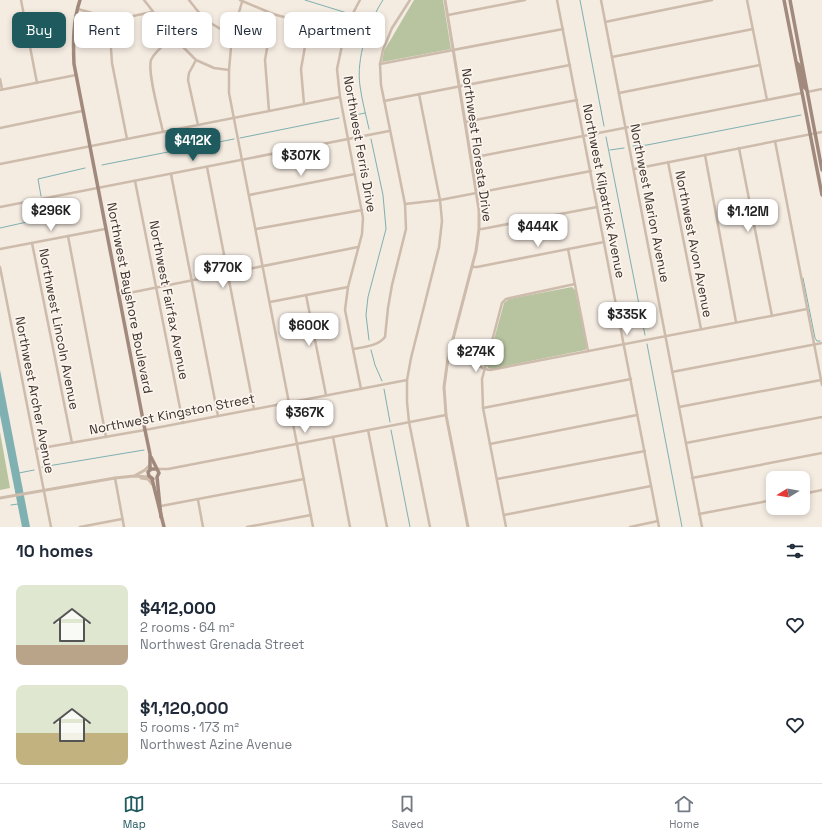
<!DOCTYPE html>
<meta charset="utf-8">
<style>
:root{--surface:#fff;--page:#f6f6f7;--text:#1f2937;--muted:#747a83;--line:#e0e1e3;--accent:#1f5a5e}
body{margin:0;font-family:"Space Grotesk",sans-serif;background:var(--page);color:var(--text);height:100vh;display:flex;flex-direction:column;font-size:15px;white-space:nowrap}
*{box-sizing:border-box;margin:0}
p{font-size:13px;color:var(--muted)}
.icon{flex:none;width:22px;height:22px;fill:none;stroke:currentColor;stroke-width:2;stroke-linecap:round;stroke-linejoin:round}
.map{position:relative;height:527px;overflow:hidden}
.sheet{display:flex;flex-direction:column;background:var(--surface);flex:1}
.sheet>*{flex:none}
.top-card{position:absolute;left:12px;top:12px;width:400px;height:36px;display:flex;gap:8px}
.needle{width:26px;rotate:259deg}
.controls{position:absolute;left:766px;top:471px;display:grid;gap:8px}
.controls a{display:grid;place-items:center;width:44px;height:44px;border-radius:8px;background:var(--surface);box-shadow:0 2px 6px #0003;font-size:20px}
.price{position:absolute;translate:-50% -34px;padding:0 9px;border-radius:8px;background:#fff;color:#222;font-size:13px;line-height:26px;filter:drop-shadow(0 1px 2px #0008)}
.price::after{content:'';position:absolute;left:50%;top:24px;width:12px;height:9px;margin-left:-6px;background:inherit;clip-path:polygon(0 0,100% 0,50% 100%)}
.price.current{background:var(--accent);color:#fff}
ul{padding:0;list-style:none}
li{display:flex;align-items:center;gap:12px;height:100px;padding:0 16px}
li span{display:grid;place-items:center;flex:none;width:112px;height:80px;border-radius:8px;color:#555}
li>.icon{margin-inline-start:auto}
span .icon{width:48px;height:48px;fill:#fffc;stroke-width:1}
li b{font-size:17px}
h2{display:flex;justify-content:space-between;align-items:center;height:48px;padding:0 16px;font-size:17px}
.tag{padding:0 14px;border-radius:8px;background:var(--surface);box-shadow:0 2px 6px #0003;font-size:14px;line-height:36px}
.tag.current{background:var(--accent);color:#fff}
.menu{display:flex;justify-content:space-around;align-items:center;height:56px;border-top:1px solid var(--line);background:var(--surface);font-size:11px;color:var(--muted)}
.menu a{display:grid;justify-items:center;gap:2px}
.menu .current{color:var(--accent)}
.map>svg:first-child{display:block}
.green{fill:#b8c4a0}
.water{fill:#7fb0b2}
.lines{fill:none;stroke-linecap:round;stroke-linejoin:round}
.stream{stroke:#7fb0b2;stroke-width:1}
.minor{stroke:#cdbbac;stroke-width:2.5}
.tertiary{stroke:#cdbbac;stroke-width:3}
.secondary{stroke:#a18a7d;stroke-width:3.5}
.labels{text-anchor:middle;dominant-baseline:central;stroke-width:3.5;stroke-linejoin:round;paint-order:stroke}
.street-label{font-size:13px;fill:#3b302b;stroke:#fbf5ee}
</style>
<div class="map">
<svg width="822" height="527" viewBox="0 0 822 527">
<rect width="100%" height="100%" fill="#f4ebe1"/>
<g class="green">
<path d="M414,0h29l8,49 -69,13 2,-11z"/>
<path d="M572,287l3,3 12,58 -2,2 -94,19 -3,-1 -1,-3 17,-62 5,-4z"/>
<path d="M0,432l10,56 -10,2z"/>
</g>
<path class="water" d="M0,370l30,157h-8l-22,-112z"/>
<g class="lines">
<g class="stream">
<path d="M305,0l42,13"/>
<path d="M580,0l24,126"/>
<path d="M357,17l13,4"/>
<path d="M351,116l14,-3"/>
<path d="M369,129c-3,-14 -7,-28 -9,-43 -4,-28 8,-63 23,-86"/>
<path d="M606,137l39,198"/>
<path d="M240,138l99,-20"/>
<path d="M633,146l14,-1 154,-30"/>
<path d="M610,150l14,-2"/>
<path d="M102,165l132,-26"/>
<path d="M41,196l-3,-17 47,-11"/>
<path d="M0,228l45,-10 -2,-14"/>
<path d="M803,278l12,60 2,3h3"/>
<path d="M369,340l-3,-25 2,-18 18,-68 -3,-34 -12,-56"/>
<path d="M647,344l35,183"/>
<path d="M371,350l4,15 7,16"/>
<path d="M384,389l6,33"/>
<path d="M391,430l19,97"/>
<path d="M42,467l102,-17"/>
<path d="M19,473l15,-3"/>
<path d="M11,505l7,-1"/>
</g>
<g class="minor">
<path d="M21,0l16,83"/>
<path d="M144,0l29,37 23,23 18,8 15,2"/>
<path d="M189,0l15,19 28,17"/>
<path d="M240,0l33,14 36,10 35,12"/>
<path d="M360,0l-8,15 -8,21 -7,33 3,28 23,121 -1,16 -14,53 -3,23 16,79"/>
<path d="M557,0l102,527"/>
<path d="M601,0l101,527"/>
<path d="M747,0l20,100"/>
<path d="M242,2l-10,34 -3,34v23l84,434"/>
<path d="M78,9l35,10h6l33,-7"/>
<path d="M448,15l77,-15"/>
<path d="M113,19l-2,30 1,14 15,76"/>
<path d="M605,22l107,-22"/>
<path d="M612,57l141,-28"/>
<path d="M196,60l-7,13 -1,7 10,45"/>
<path d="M380,64l183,-35"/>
<path d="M0,79l2,10"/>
<path d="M0,90l76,-15"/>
<path d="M807,92l15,-3"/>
<path d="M619,93l141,-28"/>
<path d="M419,94l21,106 2,21 -3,26 -28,111 -4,22v22l2,20 21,105"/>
<path d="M384,101l186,-36"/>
<path d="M304,104l-3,-35 8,-45"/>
<path d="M269,111l-4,-51 8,-46"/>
<path d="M465,122l112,-22"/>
<path d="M0,128l82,-17"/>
<path d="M163,132c-3,-15 -16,-60 -12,-72 4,-9 14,-16 22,-23"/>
<path d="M775,141l47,244"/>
<path d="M739,148l33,168"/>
<path d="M705,155l31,167"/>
<path d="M471,158l331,-65"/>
<path d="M668,162l33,167"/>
<path d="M0,164l340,-67"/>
<path d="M207,167l47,242"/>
<path d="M634,169l188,-37"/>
<path d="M171,174l47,242"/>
<path d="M135,181l48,242"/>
<path d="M249,195l106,-21"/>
<path d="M405,204l35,-4 151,-29"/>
<path d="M0,207l389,-76"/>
<path d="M256,229l106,-19"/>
<path d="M479,229h3l115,-22"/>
<path d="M68,236l38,201"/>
<path d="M32,243l40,200"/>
<path d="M0,249l105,-20"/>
<path d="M568,249l20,102"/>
<path d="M0,267l51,260"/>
<path d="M473,267h4l127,-25"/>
<path d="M119,295l239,-48"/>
<path d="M306,295l20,100"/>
<path d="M270,302l78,-15"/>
<path d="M353,349c11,-2 25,-3 32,-12l3,-29 4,-23 14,-56 -1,-25 -24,-119 -1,-21 3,-14 9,-22 18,-28"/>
<path d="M448,358l33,9 3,2 6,1 317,-61"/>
<path d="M672,372l150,-29"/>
<path d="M679,407l142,-27"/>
<path d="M483,408l148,-29"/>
<path d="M368,430l19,97"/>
<path d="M333,437l17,90"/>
<path d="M686,443l136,-26"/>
<path d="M490,444l147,-29"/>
<path d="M36,449l109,-19 262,-50"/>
<path d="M157,469h11l278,-54"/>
<path d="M115,478l9,49"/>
<path d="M692,478l130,-25"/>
<path d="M497,479l148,-28"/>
<path d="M803,494l19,-4"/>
<path d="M198,500l5,27"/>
<path d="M161,506l143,-27"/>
<path d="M699,514l74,-14"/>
<path d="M504,515l147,-29"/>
<path d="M80,527l42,-8"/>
<path d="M247,527l64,-12"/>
<path d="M506,527l-23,-119 -1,-29 20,-76 4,-4 4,-1 65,-14"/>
<path d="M630,527l28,-6"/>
</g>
<g class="tertiary">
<path d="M445,0l20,122 14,88v19l-3,22 -28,107 -4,29 2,28 22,112"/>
<path d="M136,475l9,-5 4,-4"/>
<path d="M141,478l7,1 5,6"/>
<path d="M0,498l115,-20 19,-2 16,1"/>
</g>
<g class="secondary">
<path d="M80,0c-7,21 -7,42 -6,64l71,366 5,24v16"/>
<path d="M784,0l38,195"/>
<path d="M790,0l32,170"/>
<path d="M797,63l2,2 5,22 2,2"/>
<path d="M151,457l8,16 -2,4 4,40"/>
<path d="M152,479l12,48"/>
<path d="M153,479l-4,-3 -1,-4 3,-3h5"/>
</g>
</g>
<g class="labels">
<g class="street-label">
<text transform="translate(360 144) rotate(80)">Northwest Ferris Drive</text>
<text transform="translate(477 145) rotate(82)">Northwest Floresta Drive</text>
<text transform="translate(604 191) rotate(79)">Northwest Kilpatrick Avenue</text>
<text transform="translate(650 203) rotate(79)">Northwest Marion Avenue</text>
<text transform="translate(694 244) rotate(79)">Northwest Avon Avenue</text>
<text transform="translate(130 298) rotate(79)">Northwest Bayshore Boulevard</text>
<text transform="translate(169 300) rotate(79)">Northwest Fairfax Avenue</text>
<text transform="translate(59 329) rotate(79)">Northwest Lincoln Avenue</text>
<text transform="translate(35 395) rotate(79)">Northwest Archer Avenue</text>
<text transform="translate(172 414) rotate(-11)">Northwest Kingston Street</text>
</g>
</g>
</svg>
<div class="controls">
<a><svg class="needle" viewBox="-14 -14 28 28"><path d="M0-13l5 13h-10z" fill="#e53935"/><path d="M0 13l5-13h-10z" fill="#747a83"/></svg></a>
</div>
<b class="price current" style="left:193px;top:162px">$412K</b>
<b class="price" style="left:301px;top:177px">$307K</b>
<b class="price" style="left:51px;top:232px">$296K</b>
<b class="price" style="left:748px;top:233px">$1.12M</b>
<b class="price" style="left:538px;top:248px">$444K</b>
<b class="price" style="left:223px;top:289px">$770K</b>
<b class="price" style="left:627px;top:336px">$335K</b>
<b class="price" style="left:309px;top:347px">$600K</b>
<b class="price" style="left:476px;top:373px">$274K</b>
<b class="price" style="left:305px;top:434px">$367K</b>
<div class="top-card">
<a class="tag current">Buy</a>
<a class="tag">Rent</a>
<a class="tag">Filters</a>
<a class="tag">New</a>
<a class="tag">Apartment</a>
</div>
</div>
<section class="sheet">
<h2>10 homes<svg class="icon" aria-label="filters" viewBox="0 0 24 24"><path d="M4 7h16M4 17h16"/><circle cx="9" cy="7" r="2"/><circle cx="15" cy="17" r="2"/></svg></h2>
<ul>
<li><span style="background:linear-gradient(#dfe7d0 75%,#b9a48a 0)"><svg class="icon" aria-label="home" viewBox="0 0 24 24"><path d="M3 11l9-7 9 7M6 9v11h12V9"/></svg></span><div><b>$412,000</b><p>2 rooms · 64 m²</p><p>Northwest Grenada Street</p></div><svg class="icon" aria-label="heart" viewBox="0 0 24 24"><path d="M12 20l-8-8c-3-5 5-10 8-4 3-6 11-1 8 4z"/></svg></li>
<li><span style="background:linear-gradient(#dfe7d0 60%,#c2b280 0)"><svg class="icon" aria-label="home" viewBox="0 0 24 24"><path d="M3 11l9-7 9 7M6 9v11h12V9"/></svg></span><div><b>$1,120,000</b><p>5 rooms · 173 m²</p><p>Northwest Azine Avenue</p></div><svg class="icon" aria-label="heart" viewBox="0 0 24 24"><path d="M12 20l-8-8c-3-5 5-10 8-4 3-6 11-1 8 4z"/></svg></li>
</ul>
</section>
<nav class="menu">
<a class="current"><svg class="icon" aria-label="map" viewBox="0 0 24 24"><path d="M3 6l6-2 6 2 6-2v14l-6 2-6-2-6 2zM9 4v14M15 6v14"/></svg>Map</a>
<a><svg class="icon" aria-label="saved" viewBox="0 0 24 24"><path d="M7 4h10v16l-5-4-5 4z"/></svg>Saved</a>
<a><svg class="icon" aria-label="home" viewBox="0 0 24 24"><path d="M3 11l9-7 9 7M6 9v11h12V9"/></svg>Home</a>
</nav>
